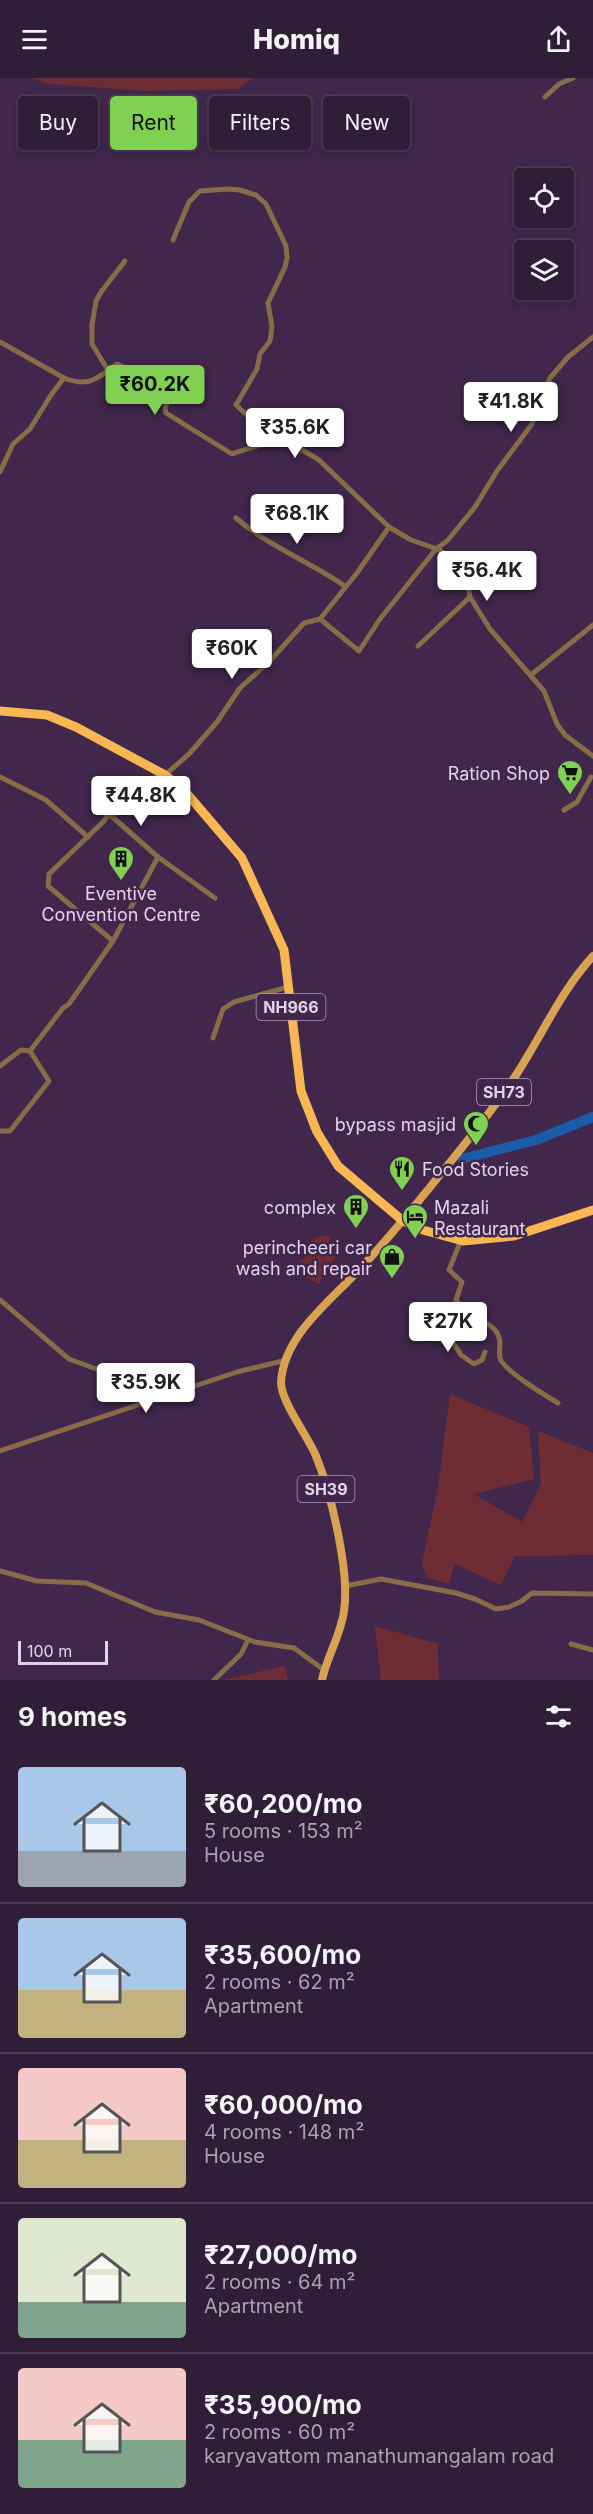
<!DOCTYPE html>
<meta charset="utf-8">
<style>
:root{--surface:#301d38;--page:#3c2a43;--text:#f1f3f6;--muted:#a8a2ae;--line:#4b3b53;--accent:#80d051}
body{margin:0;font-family:Inter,sans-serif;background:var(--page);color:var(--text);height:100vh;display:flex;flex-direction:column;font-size:22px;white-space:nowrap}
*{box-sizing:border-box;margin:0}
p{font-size:20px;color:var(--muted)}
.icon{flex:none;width:33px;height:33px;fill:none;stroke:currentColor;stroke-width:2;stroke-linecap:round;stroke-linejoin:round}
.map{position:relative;height:1602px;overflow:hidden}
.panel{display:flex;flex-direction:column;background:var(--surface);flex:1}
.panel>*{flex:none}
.hud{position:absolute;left:18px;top:18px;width:558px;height:54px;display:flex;gap:12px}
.fabs{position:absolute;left:514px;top:90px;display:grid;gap:12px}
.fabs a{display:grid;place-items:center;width:60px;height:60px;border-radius:6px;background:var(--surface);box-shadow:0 3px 9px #0003,0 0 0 2px var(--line);font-size:30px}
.scale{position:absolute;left:18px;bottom:15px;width:90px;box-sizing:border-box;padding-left:6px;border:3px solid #e2d3e9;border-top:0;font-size:16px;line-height:21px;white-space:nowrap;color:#e2d3e9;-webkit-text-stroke:4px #40274b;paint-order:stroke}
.price{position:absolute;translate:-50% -51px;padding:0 14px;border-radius:6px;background:#fff;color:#222;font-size:20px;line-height:39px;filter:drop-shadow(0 2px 3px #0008)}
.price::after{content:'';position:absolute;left:50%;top:36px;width:18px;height:14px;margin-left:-9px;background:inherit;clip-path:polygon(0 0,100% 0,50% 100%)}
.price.current{background:var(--accent);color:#111}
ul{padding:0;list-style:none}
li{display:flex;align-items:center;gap:18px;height:150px;padding:0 18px}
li+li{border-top:2px solid var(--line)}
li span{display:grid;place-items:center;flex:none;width:168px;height:120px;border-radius:6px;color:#555}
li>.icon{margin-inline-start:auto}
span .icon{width:72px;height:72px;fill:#fffc;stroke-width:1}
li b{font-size:26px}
h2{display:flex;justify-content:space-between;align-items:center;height:72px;padding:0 18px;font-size:26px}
.chip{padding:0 21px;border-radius:6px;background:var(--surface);box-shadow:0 3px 9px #0003,0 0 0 2px var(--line);font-size:21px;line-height:54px}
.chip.current{background:var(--accent);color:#111}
header{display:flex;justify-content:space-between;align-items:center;height:78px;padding:0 18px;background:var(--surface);font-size:27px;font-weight:800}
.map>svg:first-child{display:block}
.green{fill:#6e2d34}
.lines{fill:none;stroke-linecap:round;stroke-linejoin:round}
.river{stroke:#1c5ba7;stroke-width:10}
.street{stroke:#866c47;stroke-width:5}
.primary{stroke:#d7a251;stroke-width:8}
.highway{stroke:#f8b752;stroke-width:9}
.labels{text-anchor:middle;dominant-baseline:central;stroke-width:5;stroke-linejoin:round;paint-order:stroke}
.shield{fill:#40274b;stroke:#b19fba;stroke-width:1.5}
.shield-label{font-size:16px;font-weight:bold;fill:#e2d3e9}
.poi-label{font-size:18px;fill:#e2d3e9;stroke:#40274b;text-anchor:end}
</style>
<header><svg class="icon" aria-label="menu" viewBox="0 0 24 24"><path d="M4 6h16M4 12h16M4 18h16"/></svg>Homiq<svg class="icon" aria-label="share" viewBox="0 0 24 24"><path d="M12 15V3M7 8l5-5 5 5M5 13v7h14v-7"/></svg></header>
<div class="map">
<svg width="593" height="1602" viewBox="0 0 593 1602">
<rect width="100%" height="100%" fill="#40274b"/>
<g class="green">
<path d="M30,0h223l-15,11 -94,2 -95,-7z"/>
<path d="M328,1157l9,19 -18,30 -23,-11 3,-12 6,-3c4,-14 6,-21 23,-23z"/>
<path d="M450,1316l79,33 5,52 -60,15 48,28 19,-38 -3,-53 55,22v102l-78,1 -14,29 -47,-21 -5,20 -22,-6 -5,-15 16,-76z"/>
<path d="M375,1548l63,18 1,36h-58z"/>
<path d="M284,1588l4,14h-65z"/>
</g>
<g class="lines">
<path class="river" d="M462,1081l74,-19 57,-23"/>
<g class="street">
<path d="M545,19l14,-13 14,-6"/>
<path d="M173,162l16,-38 11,-11 28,-2 12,1 16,5 10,9 20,42 1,12 -2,9 -17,36 4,24 -2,14 -10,13 -3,15 -21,36 39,36"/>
<path d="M0,264l64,36"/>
<path d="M108,292l-16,-26v-19l4,-24 5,-9 24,-31"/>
<path d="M0,394l13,-28 17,-15 21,-34 13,-17c25,10 34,0 53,-14l56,24 -8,20 1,5 66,41c12,-4 41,-15 52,-12 12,3 25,12 35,18l70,67"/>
<path d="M236,440c32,28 74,44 109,68"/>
<path d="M320,541l39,32 21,-32 56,-70 11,-8 28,-34 22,-36 35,-47 18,-46 18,-21 25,-20"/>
<path d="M320,541l37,-46 32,-46 22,13 29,10 22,24 5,5 3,18 20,32 54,62 13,33 8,11 28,21"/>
<path d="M418,568l52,-49"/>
<path d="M532,596l61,-49"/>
<path d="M0,699l46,23 42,37"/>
<path d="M564,732l13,-8 14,-25"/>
<path d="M109,736l49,43 57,41"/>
<path d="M113,863l45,-84"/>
<path d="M213,960l10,-29 11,-7 54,-15"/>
<path d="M0,988l21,-16 9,1"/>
<path d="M0,1053h10l39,-50 -19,-30 33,-43 6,-4 44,-63 -65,-55 1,-12 54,-52 27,-37 35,-10 24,-21 28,-32 23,-34 28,-25 36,-40 16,-4"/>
<path d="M461,1162l-12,30 13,12 -6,18c8,15 29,18 40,31 7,10 2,17 4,27 3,12 46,38 58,45"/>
<path d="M0,1222l69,59 98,36"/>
<path d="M460,1228l-2,5 -12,6 -5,6 20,32 13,9 8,-4 3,-8"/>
<path d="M412,1233l12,1 17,11"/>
<path d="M434,1261l9,-10"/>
<path d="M0,1373l237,-79 50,-12"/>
<path d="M0,1493l37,10 49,2 69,29 44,8 56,22 39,6 30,22"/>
<path d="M345,1508l36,-7 75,14 19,6 21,10 13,-2 13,-6 10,-8 61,1"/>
<path d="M571,1566l22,6"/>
<path d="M214,1602l27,-26 7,-14"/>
</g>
<path class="primary" d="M322,1602c5,-24 19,-45 22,-69 6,-39 -13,-118 -28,-155 -8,-20 -35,-54 -35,-74 3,-46 47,-79 76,-110 27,-28 50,-57 74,-86 28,-35 56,-68 81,-105 28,-41 47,-88 81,-125"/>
<path class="highway" d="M0,633l47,4 29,12 89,48 18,14 59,69 42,92 17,141 16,41 21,34 65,55 20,9 40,11 51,-5 79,-26"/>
</g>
<defs>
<symbol id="supermarket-pin" viewBox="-11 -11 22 30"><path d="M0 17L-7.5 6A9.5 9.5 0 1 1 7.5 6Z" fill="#80d051" stroke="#40274b"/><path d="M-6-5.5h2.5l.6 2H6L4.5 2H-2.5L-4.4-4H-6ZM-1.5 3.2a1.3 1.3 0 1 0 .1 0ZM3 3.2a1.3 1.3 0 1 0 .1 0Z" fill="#111"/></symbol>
<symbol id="building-pin" viewBox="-11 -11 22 30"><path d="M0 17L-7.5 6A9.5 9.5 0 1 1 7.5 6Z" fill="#80d051" stroke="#40274b"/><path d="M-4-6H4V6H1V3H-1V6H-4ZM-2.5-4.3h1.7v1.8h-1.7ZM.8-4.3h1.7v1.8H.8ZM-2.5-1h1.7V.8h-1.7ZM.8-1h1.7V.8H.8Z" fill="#111"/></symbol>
<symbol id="mosque-pin" viewBox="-11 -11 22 30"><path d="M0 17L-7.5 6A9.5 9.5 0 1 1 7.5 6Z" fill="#80d051" stroke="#40274b"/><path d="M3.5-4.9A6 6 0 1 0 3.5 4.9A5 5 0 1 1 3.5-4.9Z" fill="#111"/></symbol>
<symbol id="restaurant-pin" viewBox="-11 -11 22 30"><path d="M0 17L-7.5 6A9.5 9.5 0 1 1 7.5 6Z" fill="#80d051" stroke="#40274b"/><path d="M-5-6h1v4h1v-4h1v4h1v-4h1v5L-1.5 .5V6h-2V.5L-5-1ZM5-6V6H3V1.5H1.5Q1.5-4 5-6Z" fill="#111"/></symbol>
<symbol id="hotel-pin" viewBox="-11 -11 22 30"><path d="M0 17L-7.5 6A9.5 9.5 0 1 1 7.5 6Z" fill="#80d051" stroke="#40274b"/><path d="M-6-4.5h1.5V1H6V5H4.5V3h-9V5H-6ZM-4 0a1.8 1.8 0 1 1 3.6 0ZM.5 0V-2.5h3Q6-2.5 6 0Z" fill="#111"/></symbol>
<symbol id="shop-pin" viewBox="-11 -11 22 30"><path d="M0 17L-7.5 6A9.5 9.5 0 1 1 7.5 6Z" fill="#80d051" stroke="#40274b"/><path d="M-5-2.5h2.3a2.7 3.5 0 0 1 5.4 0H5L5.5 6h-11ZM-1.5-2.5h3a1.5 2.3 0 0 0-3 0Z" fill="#111"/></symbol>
</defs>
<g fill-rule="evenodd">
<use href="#supermarket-pin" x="555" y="680" width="30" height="40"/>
<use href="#building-pin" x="106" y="766" width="30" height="40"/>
<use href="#mosque-pin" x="461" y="1031" width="30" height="40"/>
<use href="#restaurant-pin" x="387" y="1076" width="30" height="40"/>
<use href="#building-pin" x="341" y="1114" width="30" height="40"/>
<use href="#hotel-pin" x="400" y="1124" width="30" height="40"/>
<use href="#shop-pin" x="377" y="1164" width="30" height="40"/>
</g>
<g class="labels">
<g class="shield">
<rect x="256.5" y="916" width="69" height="26" rx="4.5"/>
<rect x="477" y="1001" width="54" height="26" rx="4.5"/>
<rect x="297.5" y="1398" width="57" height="26" rx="4.5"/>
</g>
<g class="shield-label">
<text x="291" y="929">NH966</text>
<text x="504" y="1014">SH73</text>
<text x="326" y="1411">SH39</text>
</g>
<g class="poi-label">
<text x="550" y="695">Ration Shop</text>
<text x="121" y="815" text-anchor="middle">Eventive<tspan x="121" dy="21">Convention Centre</tspan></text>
<text x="456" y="1046">bypass masjid</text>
<text x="422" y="1091" text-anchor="start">Food Stories</text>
<text x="336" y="1129">complex</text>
<text x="434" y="1129" text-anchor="start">Mazali<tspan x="434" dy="21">Restaurant</tspan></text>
<text x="372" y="1169">perincheeri car<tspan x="372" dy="21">wash and repair</tspan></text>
</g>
</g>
</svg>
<div class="fabs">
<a><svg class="icon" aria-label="locate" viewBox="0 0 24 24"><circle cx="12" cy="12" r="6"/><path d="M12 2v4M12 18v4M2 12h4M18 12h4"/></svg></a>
<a><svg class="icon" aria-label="layers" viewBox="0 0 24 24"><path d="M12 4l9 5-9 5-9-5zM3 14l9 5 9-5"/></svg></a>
</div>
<div class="scale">100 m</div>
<b class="price current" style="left:155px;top:338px">₹60.2K</b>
<b class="price" style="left:511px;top:355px">₹41.8K</b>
<b class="price" style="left:295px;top:381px">₹35.6K</b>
<b class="price" style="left:297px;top:467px">₹68.1K</b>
<b class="price" style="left:487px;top:524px">₹56.4K</b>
<b class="price" style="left:232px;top:602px">₹60K</b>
<b class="price" style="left:141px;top:749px">₹44.8K</b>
<b class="price" style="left:448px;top:1275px">₹27K</b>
<b class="price" style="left:146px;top:1336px">₹35.9K</b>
<div class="hud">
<a class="chip">Buy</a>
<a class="chip current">Rent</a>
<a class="chip">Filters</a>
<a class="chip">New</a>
</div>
</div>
<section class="panel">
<h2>9 homes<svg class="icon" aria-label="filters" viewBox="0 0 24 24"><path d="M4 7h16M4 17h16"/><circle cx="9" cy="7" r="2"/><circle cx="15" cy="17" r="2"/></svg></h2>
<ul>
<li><span style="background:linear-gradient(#a9c7e8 70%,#9aa5b1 0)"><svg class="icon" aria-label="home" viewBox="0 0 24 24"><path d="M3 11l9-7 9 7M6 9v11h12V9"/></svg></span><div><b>₹60,200/mo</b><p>5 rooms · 153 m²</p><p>House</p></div></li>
<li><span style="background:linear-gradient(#a9c7e8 60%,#c2b280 0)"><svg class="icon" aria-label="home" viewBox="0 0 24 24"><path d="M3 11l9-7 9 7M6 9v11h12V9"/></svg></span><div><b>₹35,600/mo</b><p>2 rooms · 62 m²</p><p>Apartment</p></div></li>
<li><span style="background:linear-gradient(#f6c9c9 60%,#c2b280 0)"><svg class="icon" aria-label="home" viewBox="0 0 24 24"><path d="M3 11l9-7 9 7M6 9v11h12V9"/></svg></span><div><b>₹60,000/mo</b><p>4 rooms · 148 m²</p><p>House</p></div></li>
<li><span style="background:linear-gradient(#dfe7d0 70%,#7fa58c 0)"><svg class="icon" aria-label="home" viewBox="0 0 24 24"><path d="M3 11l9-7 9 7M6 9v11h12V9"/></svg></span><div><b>₹27,000/mo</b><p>2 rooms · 64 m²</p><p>Apartment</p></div></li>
<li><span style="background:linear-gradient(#f6c9c9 60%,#7fa58c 0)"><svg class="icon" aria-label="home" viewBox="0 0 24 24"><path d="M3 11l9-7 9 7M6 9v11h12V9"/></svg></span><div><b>₹35,900/mo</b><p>2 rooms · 60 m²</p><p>karyavattom manathumangalam road</p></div></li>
</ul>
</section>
